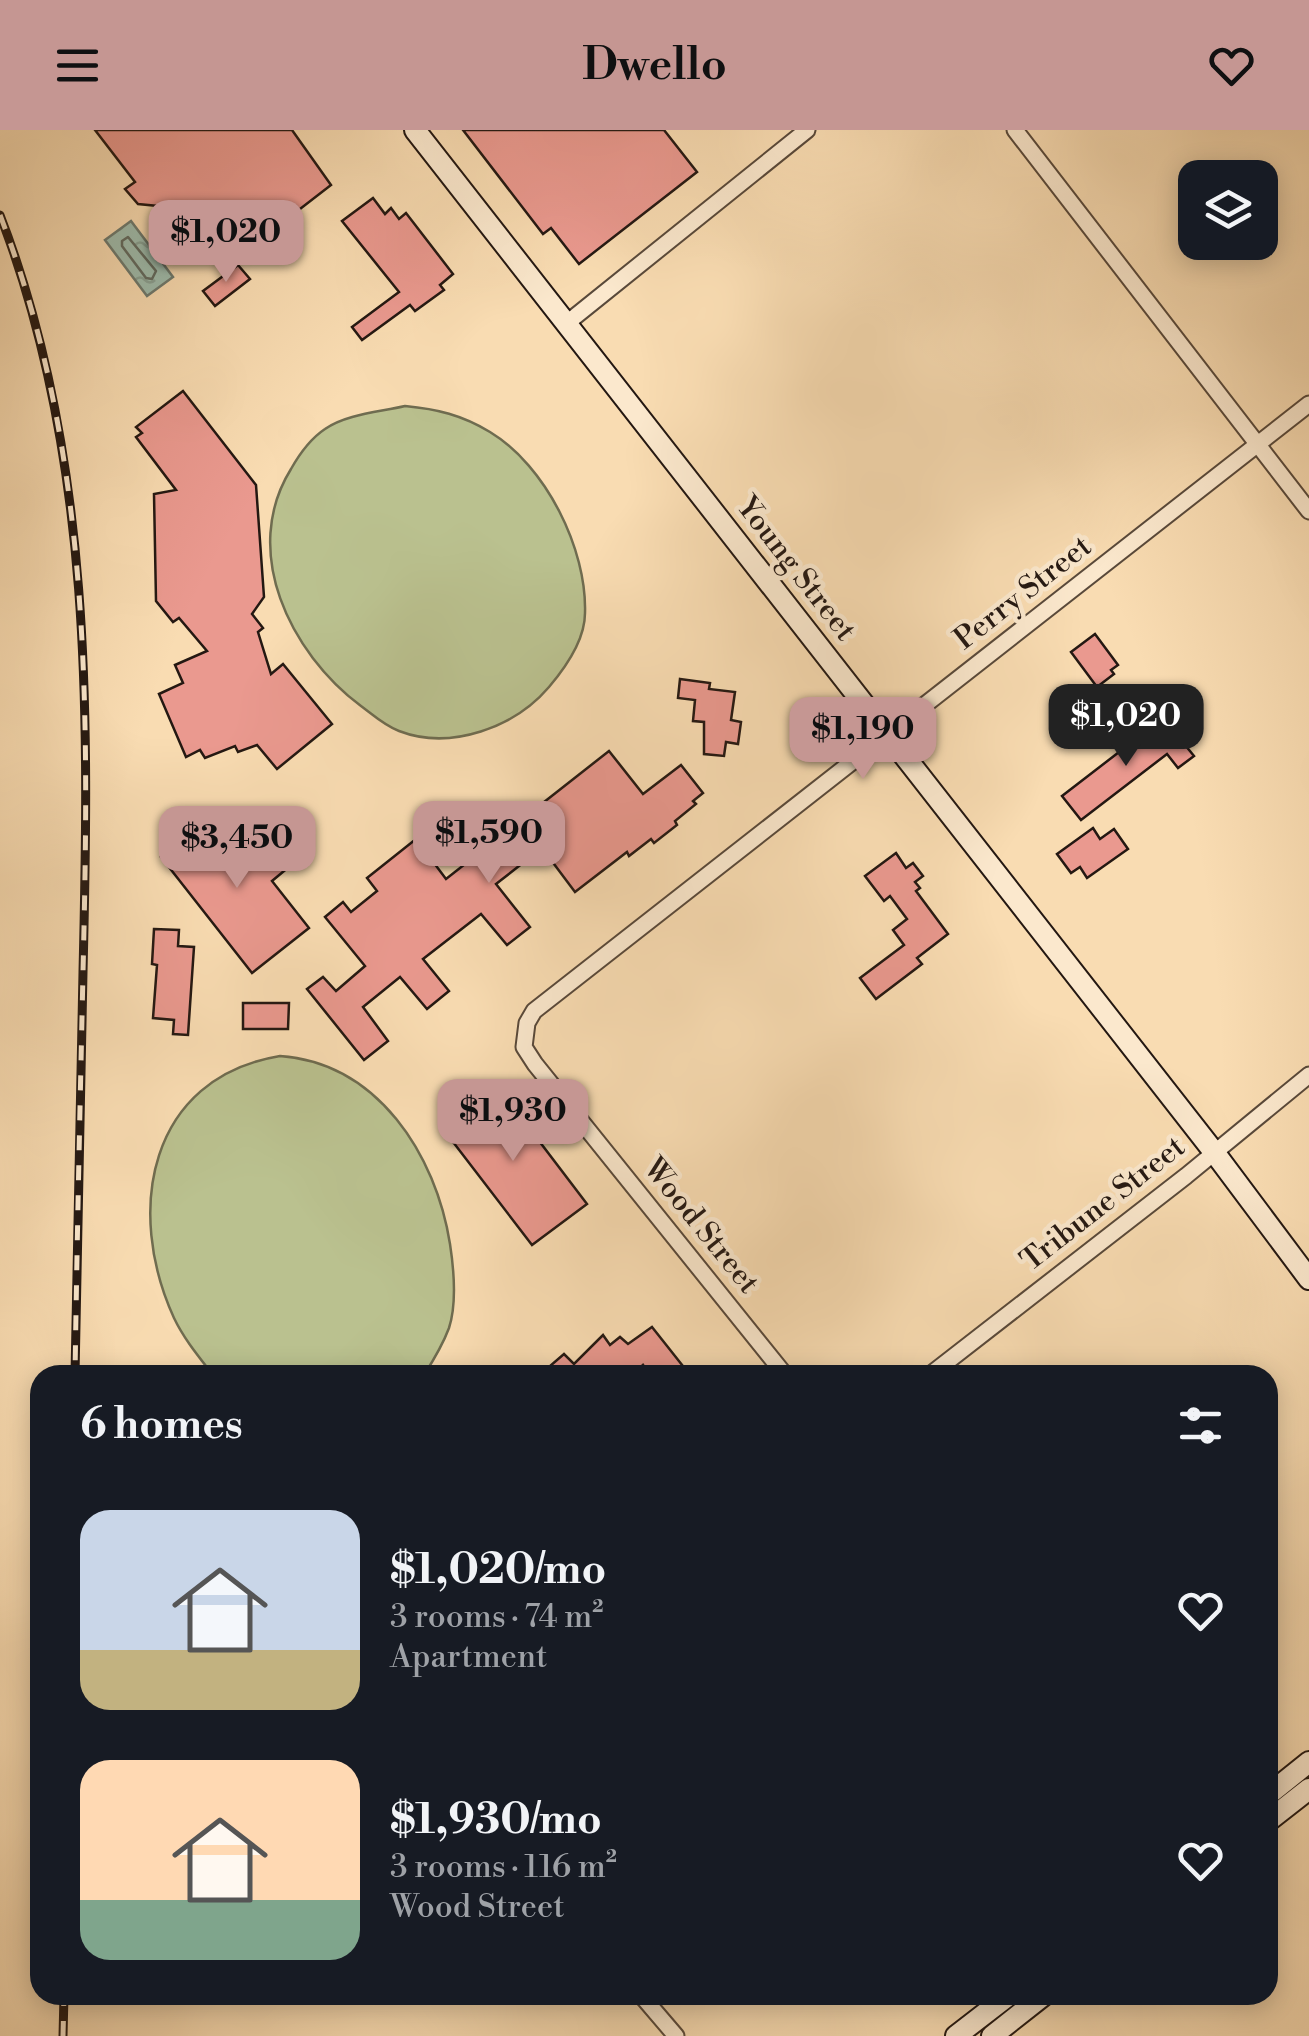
<!DOCTYPE html>
<meta charset="utf-8">
<style>
:root{--surface:#171b24;--page:#242831;--text:#f1f3f6;--muted:#9ea1a6;--accent:#c59692}
body{margin:0;font-family:"Libre Bodoni",serif;background:var(--page);color:var(--text);height:100vh;display:flex;flex-direction:column;font-size:38px;white-space:nowrap}
*{box-sizing:border-box;margin:0}
p{font-size:32px;color:var(--muted)}
.icon{flex:none;width:55px;height:55px;fill:none;stroke:currentColor;stroke-width:2;stroke-linecap:round;stroke-linejoin:round}
.map{position:relative;flex:1;overflow:hidden}
.sheet{position:absolute;left:30px;top:1235px;width:1248px;height:640px;display:flex;flex-direction:column;background:var(--surface);border-radius:30px;box-shadow:0 5px 25px #0003}
.sheet>*{flex:none}
.buttons{position:absolute;left:1178px;top:30px;display:grid;gap:20px}
.buttons a{display:grid;place-items:center;width:100px;height:100px;border-radius:20px;background:var(--surface);box-shadow:0 5px 25px #0003;font-size:50px}
.price{position:absolute;translate:-50% -85px;padding:0 22px;border-radius:20px;background:var(--accent);color:#111;font-size:32px;line-height:65px;filter:drop-shadow(0 2px 5px #0008)}
.price::after{content:'';position:absolute;left:50%;top:60px;width:30px;height:22px;margin-left:-15px;background:inherit;clip-path:polygon(0 0,100% 0,50% 100%)}
.price.current{background:#222;color:#fff}
ul{padding:0;list-style:none}
li{display:flex;align-items:center;gap:30px;height:250px;padding:0 50px}
li span{display:grid;place-items:center;flex:none;width:280px;height:200px;border-radius:30px;color:#555}
li>.icon{margin-inline-start:auto}
span .icon{width:120px;height:120px;fill:#fffc;stroke-width:1}
li b{font-size:42px}
h2{display:flex;justify-content:space-between;align-items:center;height:120px;padding:0 50px;font-size:42px}
header{display:flex;justify-content:space-between;align-items:center;height:130px;padding:0 50px;background:var(--accent);color:#111;font-size:45px;font-weight:600}
.map>svg:first-child{display:block}
.pitch{fill:#bac18f;stroke:#6f6c50;stroke-width:2.5}
.water{fill:url(#water-ripples);stroke:#6d7a6f;stroke-width:2.5}
.lines{fill:none;stroke-linecap:round;stroke-linejoin:round}
.shore{stroke:#616a60;stroke-width:2.5}
.building{fill:#ea998f;stroke:#241812;stroke-width:2.5}
.street-casing{stroke:#59493a;stroke-width:19}
.secondary-casing{stroke:#241812;stroke-width:24}
.street{stroke:#fbe8cd;stroke-width:15}
.secondary{stroke:#fbe8cd;stroke-width:20}
.rail-casing{stroke:#241812;stroke-width:9}
.rail{stroke:#fbe8cd;stroke-width:5;stroke-dasharray:15;stroke-linecap:butt}
.labels{text-anchor:middle;dominant-baseline:central;stroke-width:9;stroke-linejoin:round;paint-order:stroke}
.street-label{font-size:30px;fill:#241812;stroke:#fbe8cd}
</style>
<header><svg class="icon" aria-label="menu" viewBox="0 0 24 24"><path d="M4 6h16M4 12h16M4 18h16"/></svg>Dwello<svg class="icon" aria-label="heart" viewBox="0 0 24 24"><path d="M12 20l-8-8c-3-5 5-10 8-4 3-6 11-1 8 4z"/></svg></header>
<div class="map">
<svg width="1309" height="1906" viewBox="0 0 1309 1906">
<defs>
<pattern id="water-ripples" width="26" height="14" patternUnits="userSpaceOnUse" patternTransform="scale(2.5)"><rect width="26" height="14" fill="#9ebcad"/><path d="M2 4q2-2 4 0t4 0M15 11q2-2 4 0t4 0" fill="none" stroke="#88a194"/></pattern>
</defs>
<rect width="100%" height="100%" fill="#f9dcb2"/>
<filter id="stains"><feTurbulence type="fractalNoise" baseFrequency=".002" numOctaves="4"/><feColorMatrix values="0 0 0 0 .2 0 0 0 0 .09 0 0 0 0 .02 0 0 0 .5 -.17"/></filter>
<radialGradient id="worn" r=".72"><stop offset=".6" stop-color="#630" stop-opacity="0"/><stop offset="1" stop-color="#630" stop-opacity=".3"/></radialGradient>
<g class="pitch">
<path d="M405,276c32,3 57,9 85,26 56,34 97,117 95,181 0,26 -19,54 -36,74 -34,40 -98,64 -150,44 -14,-5 -26,-16 -38,-25 -71,-53 -121,-155 -70,-237 9,-16 19,-30 34,-40 21,-15 55,-17 80,-23z"/>
<path d="M280,926c98,7 156,99 170,188 4,26 7,59 -1,84 -6,16 -16,33 -25,47h-211c-14,-18 -29,-36 -39,-57 -49,-107 -26,-240 106,-262z"/>
</g>
<path class="water" d="M131,91l42,56 -26,19 -42,-56z"/>
<g class="lines">
<path class="shore" d="M128,107l28,34 -4,8 -6,-1 -24,-32v-5z"/>
</g>
<g class="building">
<path d="M95,0h197l39,55 -53,41 -14,-18 -65,50 -41,-52 -20,-2 -13,-15 10,-7z"/>
<path d="M463,0h201l33,42 -118,92 -28,-36 -8,6z"/>
<path d="M373,68l12,16 6,-6 8,11 7,-6 47,61 -13,11 4,5 -29,21 -5,-6 -48,35 -10,-13 47,-35 -57,-71z"/>
<path d="M238,135l12,14 -35,27 -12,-15z"/>
<path d="M183,261l73,94 8,112 -12,17 11,14 -5,4 13,42 12,-10 49,60 -55,45 -20,-24 -19,7 -3,-6 -30,12 -5,-8 -14,7 -27,-63 24,-11 -8,-18 32,-14 -28,-33 -6,4 -17,-21 -2,-107 22,-4 -40,-53 6,-4 -6,-6z"/>
<path d="M1095,504l23,31 -7,5 3,4 -17,13 -26,-35z"/>
<path d="M680,549l30,4 -1,6 26,3 -4,28 10,2 -3,22 -12,-2 -2,14 -20,-2v-32l-11,-1 2,-21 -17,-2z"/>
<path d="M1158,592l9,11 5,-4 22,27 -16,12 -11,-14 -86,66 -19,-24z"/>
<path d="M609,621l34,43 38,-29 22,28 -10,8 3,3 -21,17 2,4 -23,18 -3,-4 -22,17 -2,-4 -52,40 -33,-44 -46,36 34,43 -23,18 -26,-31 -58,45 26,32 -22,18 -27,-32 -37,30 25,34 -24,19 -57,-71 16,-12 13,14 29,-25 -40,-49 18,-15 8,10 26,-21 -10,-13 49,-39 30,40z"/>
<path d="M219,682l35,45 19,-14 17,23 -18,15 37,47 -57,45 -91,-116z"/>
<path d="M1093,698l7,11 14,-10 14,20 -41,29 -7,-11 -9,6 -14,-19z"/>
<path d="M896,723l10,15 7,-5 10,13 -8,6 5,6 -4,3 32,43 -31,24 5,6 -46,35 -16,-21 44,-33 -11,-15 14,-11 -17,-23 -6,5 -19,-25z"/>
<path d="M154,799l25,1 -1,16 16,1 -6,88 -15,-1 1,-14 -21,-2 4,-53 -5,-1z"/>
<path d="M243,873h46l-1,26h-45z"/>
<path d="M495,953l92,121 -55,41 -92,-120z"/>
<path d="M652,1197l38,48h-40l-7,-10 -11,10h-73l-9,-9 14,-12 10,10 29,-29 7,10 10,-8 8,7z"/>
</g>
<g class="lines">
<defs>
<g id="street">
<path d="M1015,0l294,381"/>
<path d="M567,193l240,-193"/>
<path d="M785,1245l-250,-311 -11,-17 3,-24 7,-12 775,-607"/>
<path d="M930,1245l256,-199 123,-101"/>
<path d="M641,1865l35,41"/>
</g>
<g id="secondary">
<path d="M415,0l799,1022 95,127"/>
<path d="M1268,1665l41,-33"/>
<path d="M1268,1691l41,-32"/>
<path d="M956,1906l53,-41"/>
<path d="M992,1906l52,-41"/>
</g>
</defs>
<use href="#street" class="street-casing"/>
<use href="#secondary" class="secondary-casing"/>
<use href="#street" class="street"/>
<use href="#secondary" class="secondary"/>
<defs>
<g id="rail">
<path d="M0,85c93,241 89,504 83,757 -3,135 -6,269 -8,403"/>
<path d="M63,1906l1,-41"/>
</g>
</defs>
<use href="#rail" class="rail-casing"/>
<use href="#rail" class="rail"/>
</g>
<g class="labels">
<g class="street-label">
<text transform="translate(796 439) rotate(52)">Young Street</text>
<text transform="translate(1023 463) rotate(-38)">Perry Street</text>
<text transform="translate(1103 1074) rotate(-38)">Tribune Street</text>
<text transform="translate(701 1096) rotate(51)">Wood Street</text>
</g>
</g>
<rect width="100%" height="100%" filter="url(#stains)"/>
<rect width="100%" height="100%" fill="url(#worn)"/>
</svg>
<div class="buttons">
<a><svg class="icon" aria-label="layers" viewBox="0 0 24 24"><path d="M12 4l9 5-9 5-9-5zM3 14l9 5 9-5"/></svg></a>
</div>
<b class="price" style="left:226px;top:155px">$1,020</b>
<b class="price current" style="left:1126px;top:639px">$1,020</b>
<b class="price" style="left:863px;top:652px">$1,190</b>
<b class="price" style="left:489px;top:756px">$1,590</b>
<b class="price" style="left:237px;top:761px">$3,450</b>
<b class="price" style="left:513px;top:1034px">$1,930</b>
<section class="sheet">
<h2>6 homes<svg class="icon" aria-label="filters" viewBox="0 0 24 24"><path d="M4 7h16M4 17h16"/><circle cx="9" cy="7" r="2"/><circle cx="15" cy="17" r="2"/></svg></h2>
<ul>
<li><span style="background:linear-gradient(#c9d6e8 70%,#c2b280 0)"><svg class="icon" aria-label="home" viewBox="0 0 24 24"><path d="M3 11l9-7 9 7M6 9v11h12V9"/></svg></span><div><b>$1,020/mo</b><p>3 rooms · 74 m²</p><p>Apartment</p></div><svg class="icon" aria-label="heart" viewBox="0 0 24 24"><path d="M12 20l-8-8c-3-5 5-10 8-4 3-6 11-1 8 4z"/></svg></li>
<li><span style="background:linear-gradient(#ffd9b3 70%,#7fa58c 0)"><svg class="icon" aria-label="home" viewBox="0 0 24 24"><path d="M3 11l9-7 9 7M6 9v11h12V9"/></svg></span><div><b>$1,930/mo</b><p>3 rooms · 116 m²</p><p>Wood Street</p></div><svg class="icon" aria-label="heart" viewBox="0 0 24 24"><path d="M12 20l-8-8c-3-5 5-10 8-4 3-6 11-1 8 4z"/></svg></li>
</ul>
</section>
</div>
